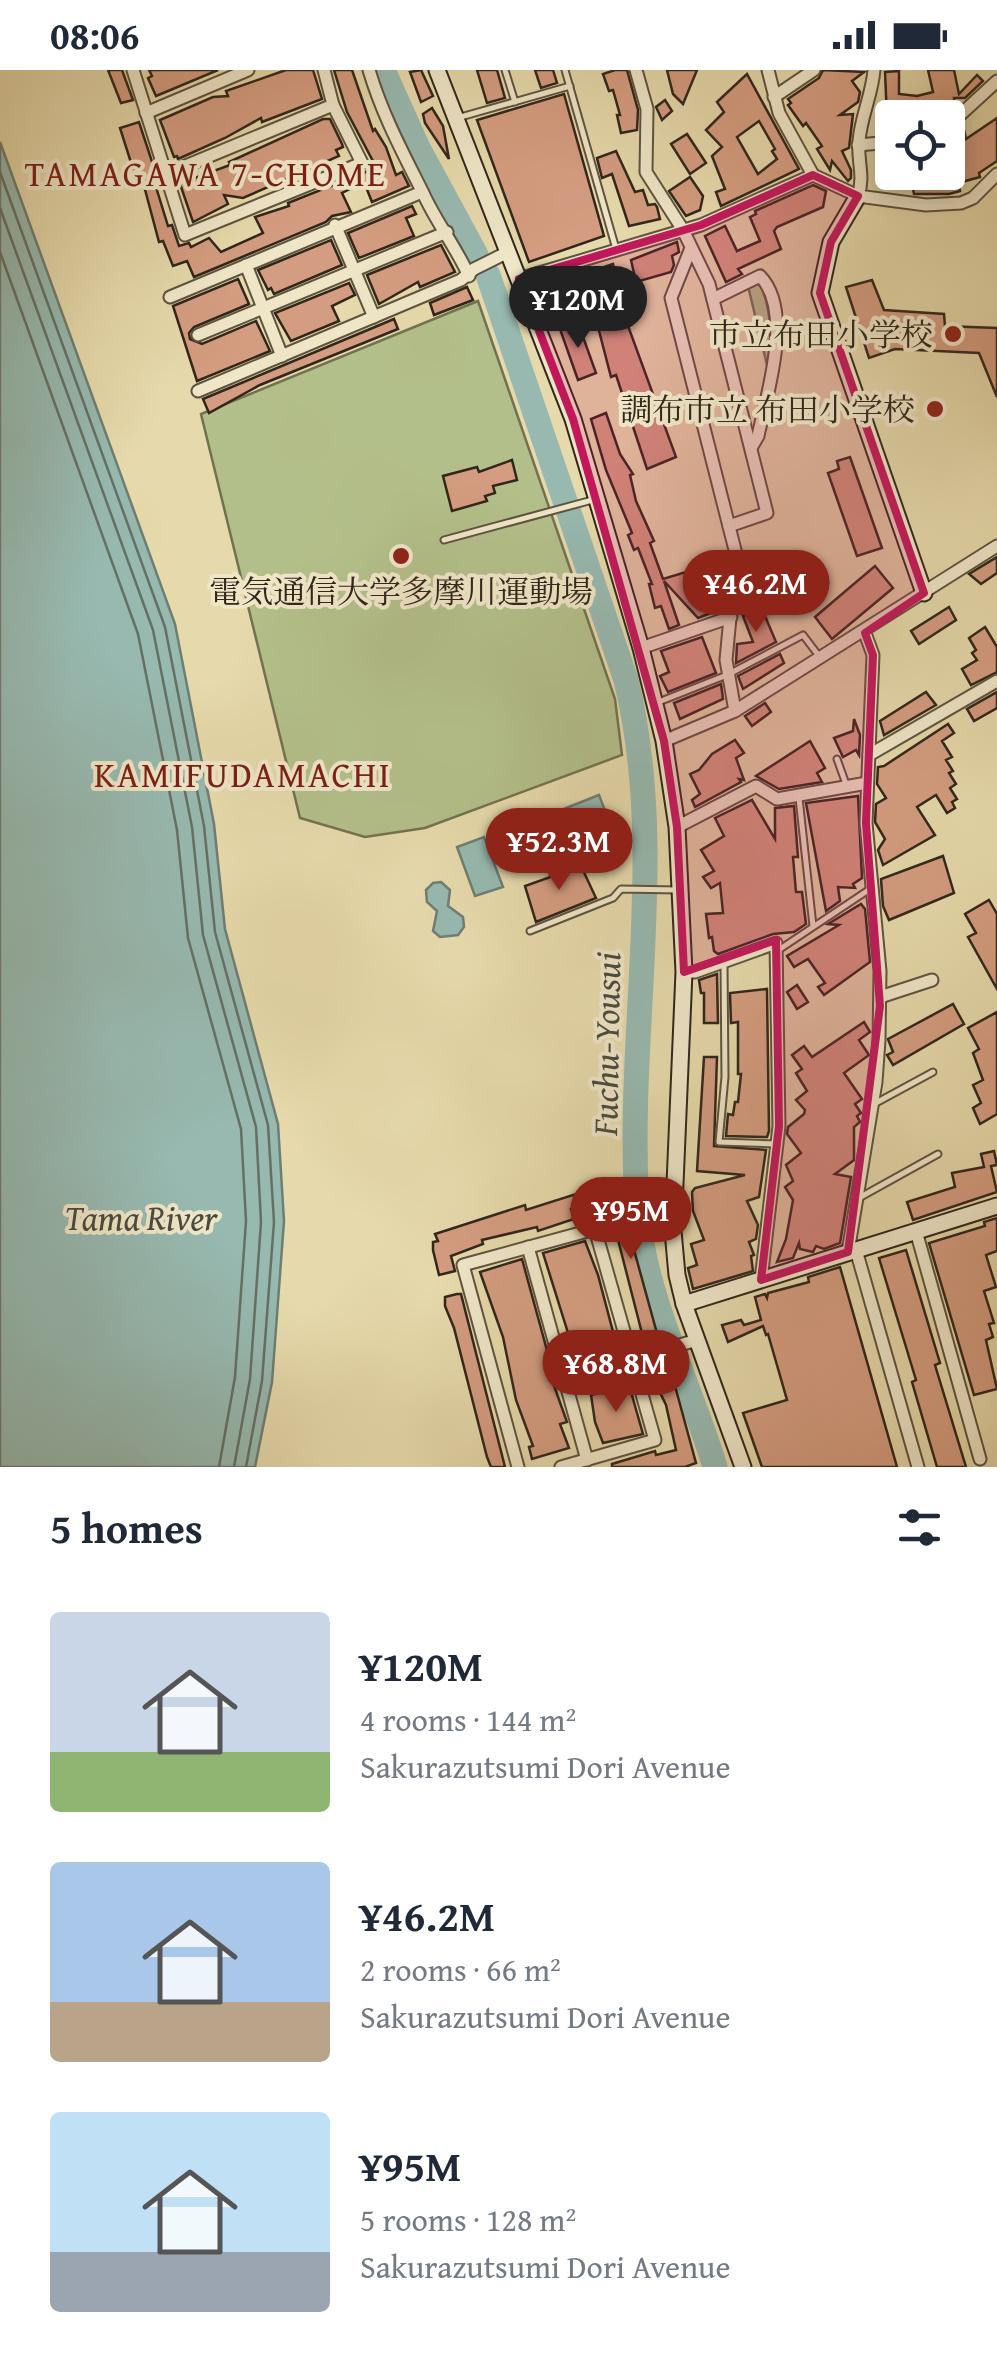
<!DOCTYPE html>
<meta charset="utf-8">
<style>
:root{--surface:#fff;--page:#f2f2f3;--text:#1f2937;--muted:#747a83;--accent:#8f2418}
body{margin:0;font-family:"Gentium Book Plus","Noto Serif JP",serif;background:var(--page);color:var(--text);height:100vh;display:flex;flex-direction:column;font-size:38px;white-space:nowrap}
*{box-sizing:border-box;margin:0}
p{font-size:32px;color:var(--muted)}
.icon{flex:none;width:55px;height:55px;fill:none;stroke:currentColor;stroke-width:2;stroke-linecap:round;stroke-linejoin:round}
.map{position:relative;height:1397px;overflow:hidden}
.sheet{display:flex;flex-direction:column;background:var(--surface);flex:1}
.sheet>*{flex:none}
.buttons{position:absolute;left:875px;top:30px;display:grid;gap:20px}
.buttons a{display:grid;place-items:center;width:90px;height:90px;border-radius:10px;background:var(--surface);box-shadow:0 5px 25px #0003;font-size:50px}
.price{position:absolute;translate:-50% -85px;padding:0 22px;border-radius:35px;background:var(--accent);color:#fff;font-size:32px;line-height:65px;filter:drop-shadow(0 2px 5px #0008)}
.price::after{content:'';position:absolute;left:50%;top:60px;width:30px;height:22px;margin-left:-15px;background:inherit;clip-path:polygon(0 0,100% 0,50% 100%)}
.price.selected{background:#222;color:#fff}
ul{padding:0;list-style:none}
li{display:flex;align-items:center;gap:30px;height:250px;padding:0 50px}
li span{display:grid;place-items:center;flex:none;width:280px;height:200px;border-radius:10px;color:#555}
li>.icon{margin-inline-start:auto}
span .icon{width:120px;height:120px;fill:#fffc;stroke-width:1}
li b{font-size:42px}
h2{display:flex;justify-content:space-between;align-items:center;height:120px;padding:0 50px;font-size:42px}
.status{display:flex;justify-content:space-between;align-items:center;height:70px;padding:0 50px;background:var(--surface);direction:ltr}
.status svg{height:28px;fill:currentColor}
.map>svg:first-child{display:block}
.green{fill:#b3bf8a;stroke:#727252;stroke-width:2.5}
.water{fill:#97b9b0;stroke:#6e7e74;stroke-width:2.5}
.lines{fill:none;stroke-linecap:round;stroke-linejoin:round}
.shore{stroke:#647066;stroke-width:2.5}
.river{stroke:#97b9b0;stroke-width:25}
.building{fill:#d49c80;stroke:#30261b;stroke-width:2.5;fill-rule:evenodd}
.lane-casing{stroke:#5e533f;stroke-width:9}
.street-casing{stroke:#5e533f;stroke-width:15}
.secondary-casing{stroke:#30261b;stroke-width:19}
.lane{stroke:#efe6c8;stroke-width:5}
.street{stroke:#efe6c8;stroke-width:11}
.secondary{stroke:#efe6c8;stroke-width:15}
.marked{fill:#c2185b;fill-opacity:0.2;stroke:#c2185b;stroke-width:8;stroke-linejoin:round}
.poi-dot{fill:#8f2418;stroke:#efe6c8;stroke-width:4}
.labels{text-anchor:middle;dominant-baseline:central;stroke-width:8;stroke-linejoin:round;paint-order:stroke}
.poi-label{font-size:32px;fill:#30261b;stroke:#efe6c8;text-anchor:end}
.neighbourhood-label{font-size:35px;letter-spacing:2.5px;fill:#7a1f14;stroke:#efe6c8}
.water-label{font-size:35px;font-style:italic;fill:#4a4b40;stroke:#efe6c8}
</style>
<div class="status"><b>08:06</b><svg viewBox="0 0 49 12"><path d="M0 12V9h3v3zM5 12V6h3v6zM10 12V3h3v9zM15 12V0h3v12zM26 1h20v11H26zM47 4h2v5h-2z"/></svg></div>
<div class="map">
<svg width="997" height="1397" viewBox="0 0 997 1397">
<rect width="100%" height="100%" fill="#e6d9ab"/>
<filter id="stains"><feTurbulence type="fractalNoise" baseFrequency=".002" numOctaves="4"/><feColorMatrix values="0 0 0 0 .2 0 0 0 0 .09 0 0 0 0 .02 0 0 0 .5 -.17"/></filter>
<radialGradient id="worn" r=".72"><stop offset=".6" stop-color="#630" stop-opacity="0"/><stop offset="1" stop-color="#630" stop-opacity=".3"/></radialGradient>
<g class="green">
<path d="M756,212l4,2c11,24 13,55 7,81l-19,-79z"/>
<path d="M478,231l137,398 7,56 -197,73 -60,9 -65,-19 -99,-404z"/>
</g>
<g class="water">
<path d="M0,72l175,482 39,200 11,105 53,195 6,97 -12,161 -17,85h-255z"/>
<path d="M599,725l13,34 -95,40 -14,-36z"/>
<path d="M484,767l19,50 -28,9 -18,-49z"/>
<path d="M441,812l9,8 -2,16 15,11 1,10 -6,8 -18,2 -7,-6 4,-20 -10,-9 -1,-12 7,-7z"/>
</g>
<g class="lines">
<g class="shore">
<path d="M0,102l165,455 39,199 11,106 53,193 6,97 -12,159 -16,86"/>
<path d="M0,138l153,422 39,197 11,108 53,192 5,95 -11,157 -16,88"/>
<path d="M0,182l138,382 39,196 11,108 53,191 5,92 -11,156 -16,90"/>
<path d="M589,740l6,3v12l-68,29 -6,-2 -3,-10 2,-5z"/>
</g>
<g class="river">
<path d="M383,0l35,78 58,107"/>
<path d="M488,205l138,405c42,172 0,350 11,524 5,89 53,179 78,263"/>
</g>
</g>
<g class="building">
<path d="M108,0h14l11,30 -12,3z"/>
<path d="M149,0h69l-62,26 -8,-18 4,-2z"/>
<path d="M286,0h27l9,29 -60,23 -1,-4 -36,20 -47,21 -1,-3 -3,1 -14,-37 53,-23 15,-1 -2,-5z"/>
<path d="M334,0h18l21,61 2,-2 11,18 10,28 6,-3 7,14 -37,16 -8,-20 -22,11 9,19 -19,4 -6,6 -132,55 -7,-16 -14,5 -10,-25 -4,1 -20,-75 -6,2 -13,-41 19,-6 21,64 -4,1 12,39 4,-1 7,21 10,-3 2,4 18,-9 12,14 42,-19 -8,-16 34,-11 -1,-3 78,-31 9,-7 -28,-53z"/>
<path d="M421,0l12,26 -12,6 -11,-30z"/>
<path d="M477,0h20l8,28 -18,5z"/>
<path d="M535,0h18l4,13 -16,5z"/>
<path d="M615,0h12l11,40 -1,20 -16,3 -4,-18h3l-7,-25 -4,1 -6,-17z"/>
<path d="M667,0h30l-14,34 -10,-10z"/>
<path d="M823,0l41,2 -12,9 8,11 -2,10 -18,13 13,-1 -4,34 -7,3 9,19v8l-3,3 -16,-20 -2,9 -13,-21 5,-3 -16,-23 -3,3 -15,-21 3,-2 -3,-4 31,-21z"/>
<path d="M928,0h26l5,24 18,-19 6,6 -18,17h-11l1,8 -12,12h-56l-2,-46 14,-1v23l18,2 16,-4z"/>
<path d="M747,4l52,95 -78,37 -5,-14 9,-3 -13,-33 10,-9 -16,-17 18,-18 -7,-10zM759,51l16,28 -3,2 5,8 -19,15 -21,-37z"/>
<path d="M564,24l40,142 -75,26 -52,-142z"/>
<path d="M665,30l7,11 -10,9 -6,-13z"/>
<path d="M432,38l11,18 6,33 -24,-36 -2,-9z"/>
<path d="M997,48v43l-18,12 1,4 -22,6 2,8 -11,3h-35l-4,-22h38v-37l10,-6 6,1 2,9z"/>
<path d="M323,49h7l12,25 1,3 -7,3 3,6 -96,42 -19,-3 4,9 -35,18 -14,-41 5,-4 9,-4 2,5 35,-13 -1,-3z"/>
<path d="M687,64l19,29 -16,11 -19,-30z"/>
<path d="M616,81l19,41 8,-2 5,15 7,-1 2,3 3,12 -31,7 -17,-52 -10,4 -5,-20z"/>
<path d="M690,107l13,19 -3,14 -14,6 -17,-25z"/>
<path d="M813,115l13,6 -3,16 -46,20 -3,4 7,18 -43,20 4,5 -16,8 -21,-46 20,-10 12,25 23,-10 -10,-24 6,-3 -1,-3z"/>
<path d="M412,136l4,8 -10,4 8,18 -55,22 -11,-25z"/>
<path d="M331,170l11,25 -68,29 -3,-6 -3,2 -10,-20z"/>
<path d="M677,172l2,10 -7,4 2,9 -3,7 -35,10 -5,-22z"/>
<path d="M441,175l14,27 -35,15 -2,-5 -39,22 -12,-29z"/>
<path d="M613,194l11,51 52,142 -29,12 -31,-94 -5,2 -21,-81 -5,2 -7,-22z"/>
<path d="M238,209l11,25 -55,23 -5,6 1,6 12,5 54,-23 14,30 -73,30 -24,-75z"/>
<path d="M549,210l5,10 4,-2 4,13 -13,4 -8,-23z"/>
<path d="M872,210l12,30 60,4 1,12 52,2v69l-18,-44 -84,-4 -26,9 -23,-71z"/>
<path d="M349,213l6,12 -23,11 7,15 -48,20 -16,-28z"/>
<path d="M467,217l6,13 -39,15 -4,-12z"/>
<path d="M394,249l4,10 -138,56 -51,28 -6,-14z"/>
<path d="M578,253l18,50 -18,7 -18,-51z"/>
<path d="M606,343l14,41 13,20 -3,1 6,26 18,40 -4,2 13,36 53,-16 7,23 -2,23 -23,9 -34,-37 15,44 -10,4 -8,-23 -6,2 -6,-24h3l-14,-36 -4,2 -6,-15 4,-2 -26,-63 -15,-51z"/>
<path d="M850,387l32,91 -25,8 -29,-83 11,-4 -2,-8z"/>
<path d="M512,390l5,20 -24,6 2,7 -10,3 2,5 -35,10 -9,-35 34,-9 2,5z"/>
<path d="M997,487v16l-16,11 -12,-10z"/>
<path d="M875,496l18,22 -61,51 -17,-22z"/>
<path d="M949,537l7,13 -37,24 -8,-13z"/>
<path d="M762,539l14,33 -40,21 1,-19 16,-2 -10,-26z"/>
<path d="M985,557l12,20v25l-26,13 -9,-16 15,-9 -5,-7 4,-3 -7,-12z"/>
<path d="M702,567l14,36 -48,19 -8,-16 9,-4 -8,-21z"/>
<path d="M780,584l4,9 -41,26 -5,-13z"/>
<path d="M721,614l2,15 -43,20 -6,-16z"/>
<path d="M926,622l10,13 -52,30 -4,-14z"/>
<path d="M997,622v16l-23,13 -7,-12z"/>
<path d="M765,633l6,9 -19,14 -7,-10z"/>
<path d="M854,649l6,16 -1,20 -3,-5 -13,7 -9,-19 19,-7z"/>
<path d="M948,654l6,9 -12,8 10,16 -6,3 7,11 -4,2 7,11 -6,4 7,11 -5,3 3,6 -8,5 -11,-18 -19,12 18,28 -52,30 -5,-15 7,-11 -10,-17 1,-18 10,-6 -9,-14 1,-17 6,-1z"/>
<path d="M735,670l9,13 -8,5 8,22 -5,-1 2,3 -46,25 -3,-7 8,-6 -10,-20 9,-4 13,-16z"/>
<path d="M810,671l15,27 -8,5 5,9 -43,7 -23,-13z"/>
<path d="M858,726l4,82 -9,6 2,4 -17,-1 2,14 -14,10 -20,-108z"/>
<path d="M752,730l23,39v-31l19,-2 4,51h-5l3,35h6l4,32 -12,8 -21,2 -55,20 -4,-3 -2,-14 -3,1 -3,-24 17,-1 -3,-30 -9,5 -8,-11 11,-6 -13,-21 23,-14 -9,-18z"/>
<path d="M943,786l11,37 -65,27 -6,-14 -2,-27z"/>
<path d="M581,796l15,32 -60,24 -11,-36z"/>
<path d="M989,830l8,14v75l-29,-52 8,-4 -11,-19z"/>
<path d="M861,834l4,5 5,53 -46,33 -6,-8 7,-4 -17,-24 -14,8 -7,-11 52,-31 -11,-1z"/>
<path d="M717,904l1,49h-14v-30h-3l-2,-13z"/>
<path d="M797,915l11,17 -11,7 -10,-17z"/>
<path d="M767,919l2,142 -2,6 -41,-1 2,-22 5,1 2,-13h3l3,-28h-3v-52l-7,1 -1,-30z"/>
<path d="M953,934l11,20 -71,41 -6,-10 6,-3 -5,-13z"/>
<path d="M997,942v102l-17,10 -7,-16 8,-5 -8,-18 10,-5 -10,-27 6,-4 -11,-21z"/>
<path d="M864,952l6,10 -11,8 10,15 -25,18 18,26 -7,5 6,9 -4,3 3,6 -6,5v33l-19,14 16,3 -11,66 -16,6 -8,-3 -3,6 -13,-3 -1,-6 -6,15 -16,4 9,-23 7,-39 -8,-13 8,-6 -7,-16 15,-12 -14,-19 1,-7 16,-13 1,-4 -9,-10 11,-9 -11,-18 6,-4 -10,-14 12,-9 8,11z"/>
<path d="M704,987h13l-3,89 52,4 -7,47 -12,4 11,24 -2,14 -7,3 5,13 -3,1 2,15 -60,18 -5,-21 9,-3 -6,-21 13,-4 -11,-29 -1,-19 3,-4 50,-13 -48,-4z"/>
<path d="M994,1081l3,14 -6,1 6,26 -84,28 -6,-18 48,-15 -3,-14 32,-6 -3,-13z"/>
<path d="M619,1111l12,58 27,98 -13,8 -41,-160z"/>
<path d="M576,1124l3,13 -8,2 3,10 -36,12 -1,-4 -55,13 1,4 -32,12 4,15 -16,4 -6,-25v-8l5,-1 -3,-7 90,-29 1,5z"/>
<path d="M997,1148v33l-11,4 10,32 -12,4 10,32 -5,1 4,13 -7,3 11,49 -23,6 -45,-152 56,-17 -1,-4z"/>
<path d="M585,1171l13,34 19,72 -6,2 2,7 -34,12 -36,-115z"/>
<path d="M906,1180l34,113 -5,2 31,102h-29l-25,-85 4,-2 -37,-122z"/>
<path d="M522,1189l29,106 -3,4 19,53 -7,2 9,24 -37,11 -3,-12 4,-1 -17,-46 -13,-63 -23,-65z"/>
<path d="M840,1197l57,200h-135l-19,-54 44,-13 -19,-66 -2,1 -3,-9 -35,16 -6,-17 19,-5 3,5 17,-5 -6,-23 10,-3 2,4 1,-5 41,-11 -1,-5z"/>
<path d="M457,1224h4l44,173h-14l-4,-10 -33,-129 -9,-22v-9z"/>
<path d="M664,1297l1,3 4,-1 6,17 21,77 -11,4h-73v-3l43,-13 1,4 20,-5 -10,-45 -15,-31 2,-4z"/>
<path d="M629,1315l14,49 -40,9 -8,-21 -4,-27z"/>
</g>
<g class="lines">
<defs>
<g id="lane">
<path d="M505,0l10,32"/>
<path d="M565,0l51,179"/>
<path d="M457,48l113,-32"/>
<path d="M444,470l152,-41"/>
<path d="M656,633l71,-28 76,-40 16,21"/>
<path d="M837,689l9,25"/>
<path d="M799,728l14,128"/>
<path d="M530,861l83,-33 8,-9 57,1"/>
<path d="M777,881l93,-62"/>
<path d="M724,894l1,113 -6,65 56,2"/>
<path d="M874,1034l59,-32"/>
<path d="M857,1129l81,-45"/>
</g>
<g id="street">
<path d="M133,0l52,165 177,-72 -29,-58 -9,-35"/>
<path d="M369,0c13,44 34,83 54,123 13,29 33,54 46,83"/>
<path d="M636,0l11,39 -1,63 37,58 26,54 58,229 -38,13"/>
<path d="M768,0l11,43 34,62"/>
<path d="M774,27l40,-27"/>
<path d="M146,43l102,-43"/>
<path d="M948,56l49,-45"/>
<path d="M858,75l34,-3"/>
<path d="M166,104l167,-69"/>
<path d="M858,126c7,-20 -1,-35 1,-55 2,-25 13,-46 15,-71"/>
<path d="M335,155l39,92"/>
<path d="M691,178l-20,50 65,256 -10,106 9,51"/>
<path d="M246,195l36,91"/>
<path d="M519,209l182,-54 112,-50 45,21 68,9 35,-2 12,-5 24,-24"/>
<path d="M170,227l252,-105"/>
<path d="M713,229l47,-23c34,35 7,118 -2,160l-7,12"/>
<path d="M198,265l249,-103"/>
<path d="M198,321l263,-111 13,-11 34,-17"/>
<path d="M641,578l90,-31"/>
<path d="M664,671l71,-30 262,-165"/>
<path d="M869,685l128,-74"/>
<path d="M677,757l79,-41 21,13 90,-16"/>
<path d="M684,902h11l81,-29 3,183 -18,154"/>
<path d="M880,927l52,-17"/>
<path d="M916,1161l64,228"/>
<path d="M528,1177l59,213"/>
<path d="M856,1180l62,217"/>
<path d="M848,1182l28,-170 3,-42 1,-69 -14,-148 7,-168 -8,-22"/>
<path d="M632,1289l65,-19"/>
<path d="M518,1397l-55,-202 132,-36"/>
<path d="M561,1397l94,-27 -70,-246"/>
</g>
<g id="secondary">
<path d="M437,0l136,349 68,229 23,93 13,86 7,145 -11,259 4,44 7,29 59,163"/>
<path d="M858,126l-27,46 -11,51 104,300"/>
<path d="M684,1234l313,-98"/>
</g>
</defs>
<use href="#lane" class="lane-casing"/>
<use href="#street" class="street-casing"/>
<use href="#secondary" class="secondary-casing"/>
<use href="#lane" class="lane"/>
<use href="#street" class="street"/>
<use href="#secondary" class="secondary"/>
</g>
<path class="marked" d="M813,105l45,21 -27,46 -11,51 104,300 -59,40 8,22 -7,168 14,183 -32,246 -87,28 18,-154 -3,-186 -92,32 -7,-145 -13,-86 -91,-322 -54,-140 182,-54z"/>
<g class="poi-dot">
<circle cx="953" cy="264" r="10"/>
<circle cx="935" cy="339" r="10"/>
<circle cx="401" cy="486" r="10"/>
</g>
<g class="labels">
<g class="poi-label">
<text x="933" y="264">市立布田小学校</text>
<text x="915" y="339">調布市立 布田小学校</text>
<text x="401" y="521" text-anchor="middle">電気通信大学多摩川運動場</text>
</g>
<g class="neighbourhood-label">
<text x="206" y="103">TAMAGAWA 7-CHOME</text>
<text x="243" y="704">KAMIFUDAMACHI</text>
</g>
<g class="water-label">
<text transform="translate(606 974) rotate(-89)">Fuchu-Yousui</text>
<text x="141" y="1147">Tama River</text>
</g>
</g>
<rect width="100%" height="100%" filter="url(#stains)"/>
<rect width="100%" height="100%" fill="url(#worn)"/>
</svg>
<div class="buttons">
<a><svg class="icon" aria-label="locate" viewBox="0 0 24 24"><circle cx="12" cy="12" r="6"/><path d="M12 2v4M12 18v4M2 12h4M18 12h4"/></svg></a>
</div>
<b class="price selected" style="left:578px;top:281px">¥120M</b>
<b class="price" style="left:756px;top:565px">¥46.2M</b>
<b class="price" style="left:559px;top:823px">¥52.3M</b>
<b class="price" style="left:631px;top:1192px">¥95M</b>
<b class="price" style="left:616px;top:1345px">¥68.8M</b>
</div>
<section class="sheet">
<h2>5 homes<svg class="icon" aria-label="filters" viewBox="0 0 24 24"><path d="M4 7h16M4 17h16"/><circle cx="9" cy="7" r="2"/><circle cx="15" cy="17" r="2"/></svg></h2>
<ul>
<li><span style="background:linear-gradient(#c9d6e8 70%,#8fb573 0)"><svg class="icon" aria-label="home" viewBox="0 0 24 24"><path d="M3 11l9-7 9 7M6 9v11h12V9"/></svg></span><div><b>¥120M</b><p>4 rooms · 144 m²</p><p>Sakurazutsumi Dori Avenue</p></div></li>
<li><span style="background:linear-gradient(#a9c7e8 70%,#b9a48a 0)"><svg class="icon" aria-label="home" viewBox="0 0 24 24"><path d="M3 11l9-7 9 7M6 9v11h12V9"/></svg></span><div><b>¥46.2M</b><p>2 rooms · 66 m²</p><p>Sakurazutsumi Dori Avenue</p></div></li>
<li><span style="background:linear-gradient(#bfe0f5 70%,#9aa5b1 0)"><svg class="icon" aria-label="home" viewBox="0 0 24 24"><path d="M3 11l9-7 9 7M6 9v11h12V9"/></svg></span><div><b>¥95M</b><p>5 rooms · 128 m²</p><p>Sakurazutsumi Dori Avenue</p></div></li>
</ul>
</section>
